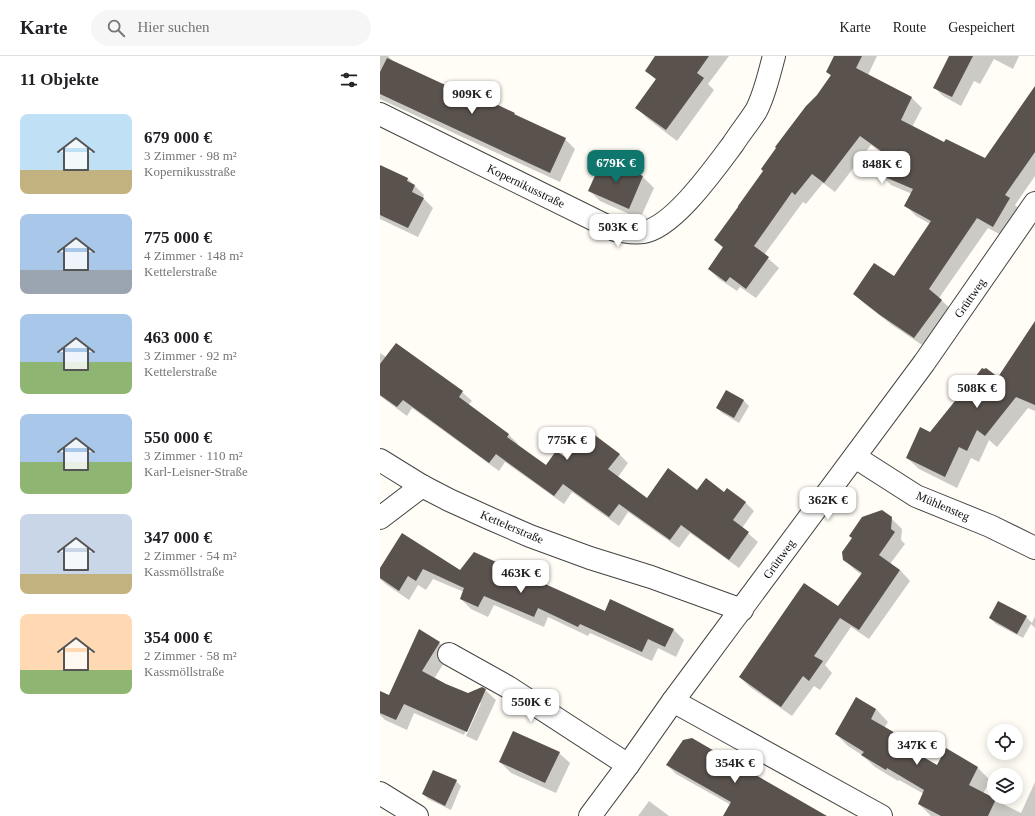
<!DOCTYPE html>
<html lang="de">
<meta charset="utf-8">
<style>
:root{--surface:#fff;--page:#f6f6f6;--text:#202124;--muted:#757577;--line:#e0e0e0;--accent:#0f766e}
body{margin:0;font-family:"Times New Roman",serif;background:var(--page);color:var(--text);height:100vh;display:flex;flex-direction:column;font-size:15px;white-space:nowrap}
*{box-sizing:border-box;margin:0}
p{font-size:13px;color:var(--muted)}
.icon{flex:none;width:22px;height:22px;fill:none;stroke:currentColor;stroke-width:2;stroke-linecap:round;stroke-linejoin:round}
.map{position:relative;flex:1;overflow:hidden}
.details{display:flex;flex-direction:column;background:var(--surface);width:380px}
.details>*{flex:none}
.tools{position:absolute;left:607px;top:668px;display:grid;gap:8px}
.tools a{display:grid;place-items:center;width:36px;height:36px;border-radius:50%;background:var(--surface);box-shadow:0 2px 10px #0003;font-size:20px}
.price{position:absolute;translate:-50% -34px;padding:0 9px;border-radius:8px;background:#fff;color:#222;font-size:13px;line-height:26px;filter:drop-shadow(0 1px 2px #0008)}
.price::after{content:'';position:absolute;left:50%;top:24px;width:12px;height:9px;margin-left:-6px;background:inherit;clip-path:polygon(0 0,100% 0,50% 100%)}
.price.selected{background:var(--accent);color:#fff}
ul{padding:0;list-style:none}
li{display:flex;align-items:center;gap:12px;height:100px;padding:0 20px}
li span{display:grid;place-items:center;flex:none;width:112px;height:80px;border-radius:8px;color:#555}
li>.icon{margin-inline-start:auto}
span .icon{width:48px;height:48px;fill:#fffc;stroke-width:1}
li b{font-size:17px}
h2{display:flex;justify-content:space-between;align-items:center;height:48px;padding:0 20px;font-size:17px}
header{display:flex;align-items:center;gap:24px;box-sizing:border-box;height:56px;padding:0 20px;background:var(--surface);border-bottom:1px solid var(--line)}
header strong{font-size:19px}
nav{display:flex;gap:22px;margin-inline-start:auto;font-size:14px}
.search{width:280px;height:36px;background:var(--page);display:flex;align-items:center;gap:10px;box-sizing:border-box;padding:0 14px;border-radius:22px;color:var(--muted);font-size:15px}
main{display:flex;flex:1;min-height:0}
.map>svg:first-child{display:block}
.shadow{fill:#0003}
.building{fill:#5a524d}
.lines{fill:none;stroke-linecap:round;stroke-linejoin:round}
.street-casing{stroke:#444;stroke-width:24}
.street{stroke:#fff;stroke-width:22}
.labels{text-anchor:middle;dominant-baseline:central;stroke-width:4;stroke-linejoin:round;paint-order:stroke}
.street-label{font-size:12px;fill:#111;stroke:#fff}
</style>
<header>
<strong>Karte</strong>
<div class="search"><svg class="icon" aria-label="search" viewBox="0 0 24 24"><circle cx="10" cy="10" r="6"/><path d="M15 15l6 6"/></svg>Hier suchen</div>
<nav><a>Karte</a><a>Route</a><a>Gespeichert</a></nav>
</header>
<main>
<section class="details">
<h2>11 Objekte<svg class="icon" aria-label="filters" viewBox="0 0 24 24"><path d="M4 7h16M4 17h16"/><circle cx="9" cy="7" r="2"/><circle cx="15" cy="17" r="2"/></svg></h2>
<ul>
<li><span style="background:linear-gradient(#bfe0f5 70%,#c2b280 0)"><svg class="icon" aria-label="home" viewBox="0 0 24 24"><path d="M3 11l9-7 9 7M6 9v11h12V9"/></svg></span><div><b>679 000 €</b><p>3 Zimmer · 98 m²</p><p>Kopernikusstraße</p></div></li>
<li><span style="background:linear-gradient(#a9c7e8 70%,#9aa5b1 0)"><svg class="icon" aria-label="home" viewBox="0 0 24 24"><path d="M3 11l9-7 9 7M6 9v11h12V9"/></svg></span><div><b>775 000 €</b><p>4 Zimmer · 148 m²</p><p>Kettelerstraße</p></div></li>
<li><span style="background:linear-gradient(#a9c7e8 60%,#8fb573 0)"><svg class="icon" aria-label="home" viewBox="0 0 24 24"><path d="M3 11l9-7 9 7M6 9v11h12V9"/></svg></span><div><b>463 000 €</b><p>3 Zimmer · 92 m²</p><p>Kettelerstraße</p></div></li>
<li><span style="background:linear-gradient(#a9c7e8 60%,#8fb573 0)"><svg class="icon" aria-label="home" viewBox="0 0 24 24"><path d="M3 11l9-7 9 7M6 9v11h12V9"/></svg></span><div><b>550 000 €</b><p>3 Zimmer · 110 m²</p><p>Karl-Leisner-Straße</p></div></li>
<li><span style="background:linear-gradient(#c9d6e8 75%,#c2b280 0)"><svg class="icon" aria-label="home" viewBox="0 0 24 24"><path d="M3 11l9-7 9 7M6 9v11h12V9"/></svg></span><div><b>347 000 €</b><p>2 Zimmer · 54 m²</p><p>Kassmöllstraße</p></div></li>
<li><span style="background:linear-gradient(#ffd9b3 70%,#8fb573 0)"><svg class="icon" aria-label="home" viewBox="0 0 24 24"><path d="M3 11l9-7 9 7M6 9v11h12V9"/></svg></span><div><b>354 000 €</b><p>2 Zimmer · 58 m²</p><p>Kassmöllstraße</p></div></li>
</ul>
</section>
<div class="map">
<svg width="655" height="760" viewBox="0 0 655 760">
<rect width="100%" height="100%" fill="#fffdf5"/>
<g class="shadow">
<path d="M0,0h8l8,8 59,27 59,23 4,3 47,22 10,10 -15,33 -180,-83z"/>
<path d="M277,0h72l-21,28 6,6 -37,51 -29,-22 -11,-11 19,-28 -10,-10z"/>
<path d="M453,0h44l-9,19 44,23 10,10 -10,19 32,16 41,17 50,-56v72l-20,29 4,4 -16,27 -15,-8 -49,70 13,12 -27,37 -33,-22 -27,-21 -11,-10 40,-16 36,-54 -14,-8 -10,-10 6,-12 -21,-9 -10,-10 7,-17 -17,-13 -36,47 -12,-9 -17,21 -3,-2 -39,53 15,13 -23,30 -16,-11 -3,4 -18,-12 -10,-10 14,-21 -8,-8 101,-141 15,-23 -4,-4 8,-14z"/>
<path d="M570,0h69l-6,13 -19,-10 -14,25 -6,-3 -13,25 -18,-10 -9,-9z"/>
<path d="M223,103l40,18 11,11 -14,31 -40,-18 -11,-11z"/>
<path d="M0,110l28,13 16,16 -1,3 10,10 -15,29 -38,-18z"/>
<path d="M655,275v80l-7,-3 -31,39 -8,-7 -10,22 -8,-4 -14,30 -38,-19 -12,-11 23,-25 68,-55z"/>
<path d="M16,288l66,48 10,9 -4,4 41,30 9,9 -1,1 29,21 22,-6 51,-6 9,9 -10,14 29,22 50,-8 28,2 20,9 9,9 -12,17 16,14 -19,26 -49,-35 -11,15 -51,-36 -9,14 -47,-34 -8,12 -59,-42 -6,9 -87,-63 -5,8 -27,-20v-43l6,4z"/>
<path d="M347,335l17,10 5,5 -10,17 -17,-10 -5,-5z"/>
<path d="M511,462l11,11 -1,11 4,4 -15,20 10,6 10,11 -41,58 -18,-12 -26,38 7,8 -12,17 -6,-4 -22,30 -42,-29 -10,-10 98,-69 24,-33 -7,-5 -11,-11z"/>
<path d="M22,478l59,37 144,41 69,18 10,10 -8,17 -18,-9 -6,13 -62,-28 -2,3 -40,-19 -4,10 -50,-22 -6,12 -17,-8 -10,-10 3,-7 -31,-13 -7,11 -8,-5 -9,15 -22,-15 -7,-6v-9z"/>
<path d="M655,560v12l-4,-4 -8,14 -27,-14 -6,-6 36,-1 6,6z"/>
<path d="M59,587l11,10 -16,26 34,15 17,-4 11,10 -19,41 -11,-5 15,-33h-2l-15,32 -50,-22 -7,17 -22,-10 -5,-5v-16l10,-2z"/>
<path d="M476,642l20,11 12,13 -4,6 20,11 12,12 -1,2 23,14 40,1 12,12 -7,14 38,19 14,-31v34h-104l-12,-12 5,-10 -25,-14 -1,1 -23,-14 -13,-12 -14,-9 -12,-12z"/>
<path d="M179,697l11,10 -14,30 -45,-20 -11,-11z"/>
<path d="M287,709l158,51h-101l7,-11 -55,-31z"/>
<path d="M76,725l5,5 -10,24 -23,-11 -5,-5z"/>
<path d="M269,745l20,15h-31z"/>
</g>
<g class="building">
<path d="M275,0h54l-12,17 7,5 -38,52 -31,-22 21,-29 -11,-8z"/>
<path d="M454,0h28l-6,12 56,29 -11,23 43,22 2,-3 39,19 50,-72v66l-30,43 5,3 -17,29 -16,-9 -48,71 13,11 -28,38 -34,-23 -27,-21 21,-31 20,13 37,-55 -27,-15 9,-17 -33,-14 8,-19 -28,-20 -36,47 -12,-9 -17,21 -3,-3 -38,54 15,11 -23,32 -16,-12 -4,5 -18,-13 15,-22 -9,-7 24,-33v-1l25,-35 -2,-2 15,-21 -1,-1 31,-41 11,-11 14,-20 -5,-3z"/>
<path d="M569,0h24l-21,41 -19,-9z"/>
<path d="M7,2l67,31 2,-4 59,28 -1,1 52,24 -16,35 -170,-79v-22z"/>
<path d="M223,102l40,18 -14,33 -41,-18z"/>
<path d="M0,109l28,13 -1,3 8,4 -3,7 12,6 -16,30 -28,-13z"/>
<path d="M655,265v84l-19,-8 -31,39 -8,-6 -10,21 -8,-4 -14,30 -39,-19 14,-31 10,5 29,-36 1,1 22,-29 2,1 2,-1 12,9z"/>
<path d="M16,287l67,48 -4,6 50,37 -2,3 39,28 10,-14 12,8 20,-29 32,24 -12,15 39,29 21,-30 29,22 9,-12 18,14 3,-4 19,14 -13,18 16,12 -20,28 -48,-35 -11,15 -51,-36 -10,13 -46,-33 -9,12 -58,-42 -7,9 -86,-63 -6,7 -17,-12v-31z"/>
<path d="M346,334l18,10 -10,18 -18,-10z"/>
<path d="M502,454l10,7 -1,12 4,3 -16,23 21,15 -41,60 -19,-12 -26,38 9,5 -14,20 -6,-5 -22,31 -42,-30 65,-94 34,23 24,-33 -19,-13 -1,-8 10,-14 -3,-2 13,-19z"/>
<path d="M22,477l58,37 14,-18 131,59 5,-12 64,30 -9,18 -17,-8 -6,13 -62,-28 -2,3 -40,-19 -4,9 -50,-21 -6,11 -18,-8 4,-11 -41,-19 -7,12 -8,-5 -9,15 -19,-13v-10z"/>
<path d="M618,545l29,15 -10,18 -28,-16z"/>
<path d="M39,573l21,13 -18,29 24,13 22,9 14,-6 4,2 -19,43 -63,-28 -8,16 -16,-7v-22l9,4z"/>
<path d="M476,641l20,12 -5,10 33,19 -3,6 36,21 9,-17 32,19 -9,18 27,14 -8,17h-47l-23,-12 6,-14 -37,-22 -1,2 -25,-15 3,-3 -29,-18z"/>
<path d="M133,675l47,21 -15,31 -46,-21z"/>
<path d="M312,682l74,43 61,35h-104l8,-14 -65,-37 17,-25z"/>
<path d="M53,714l24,10 -12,26 -23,-12z"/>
</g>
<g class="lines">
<defs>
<g id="street">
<path d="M0,58l235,116c9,1 19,4 28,2 30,-4 72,-64 90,-88 7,-11 16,-22 23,-33 9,-17 13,-37 18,-55"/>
<path d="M475,401l61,39 74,30 45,22"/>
<path d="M0,404l42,26 27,14 42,19 39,17 60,22 61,19 91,33"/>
<path d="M0,462l42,-32"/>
<path d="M69,598l59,33 120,78"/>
<path d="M293,645l208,115"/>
<path d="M0,737l37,23"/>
<path d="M210,760l38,-51 45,-64 251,-338 111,-160"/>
</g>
</defs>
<use href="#street" class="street-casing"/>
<use href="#street" class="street"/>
</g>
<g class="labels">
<g class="street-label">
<text transform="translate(146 130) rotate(26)">Kopernikusstraße</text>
<text transform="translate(590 242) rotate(-55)">Grüttweg</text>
<text transform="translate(563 450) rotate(23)">Mühlensteg</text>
<text transform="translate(132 471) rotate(23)">Kettelerstraße</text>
<text transform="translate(399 503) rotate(-54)">Grüttweg</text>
</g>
</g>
</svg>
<div class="tools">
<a><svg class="icon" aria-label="locate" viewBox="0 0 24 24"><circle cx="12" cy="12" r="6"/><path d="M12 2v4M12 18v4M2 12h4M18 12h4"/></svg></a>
<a><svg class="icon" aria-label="layers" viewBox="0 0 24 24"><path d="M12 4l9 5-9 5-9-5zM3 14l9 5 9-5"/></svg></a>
</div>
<b class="price" style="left:92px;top:59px">909K €</b>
<b class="price selected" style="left:236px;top:128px">679K €</b>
<b class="price" style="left:502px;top:129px">848K €</b>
<b class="price" style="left:238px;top:192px">503K €</b>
<b class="price" style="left:597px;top:353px">508K €</b>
<b class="price" style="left:187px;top:405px">775K €</b>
<b class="price" style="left:448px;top:465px">362K €</b>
<b class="price" style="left:141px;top:538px">463K €</b>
<b class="price" style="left:151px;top:667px">550K €</b>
<b class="price" style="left:537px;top:710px">347K €</b>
<b class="price" style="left:355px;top:728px">354K €</b>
</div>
</main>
